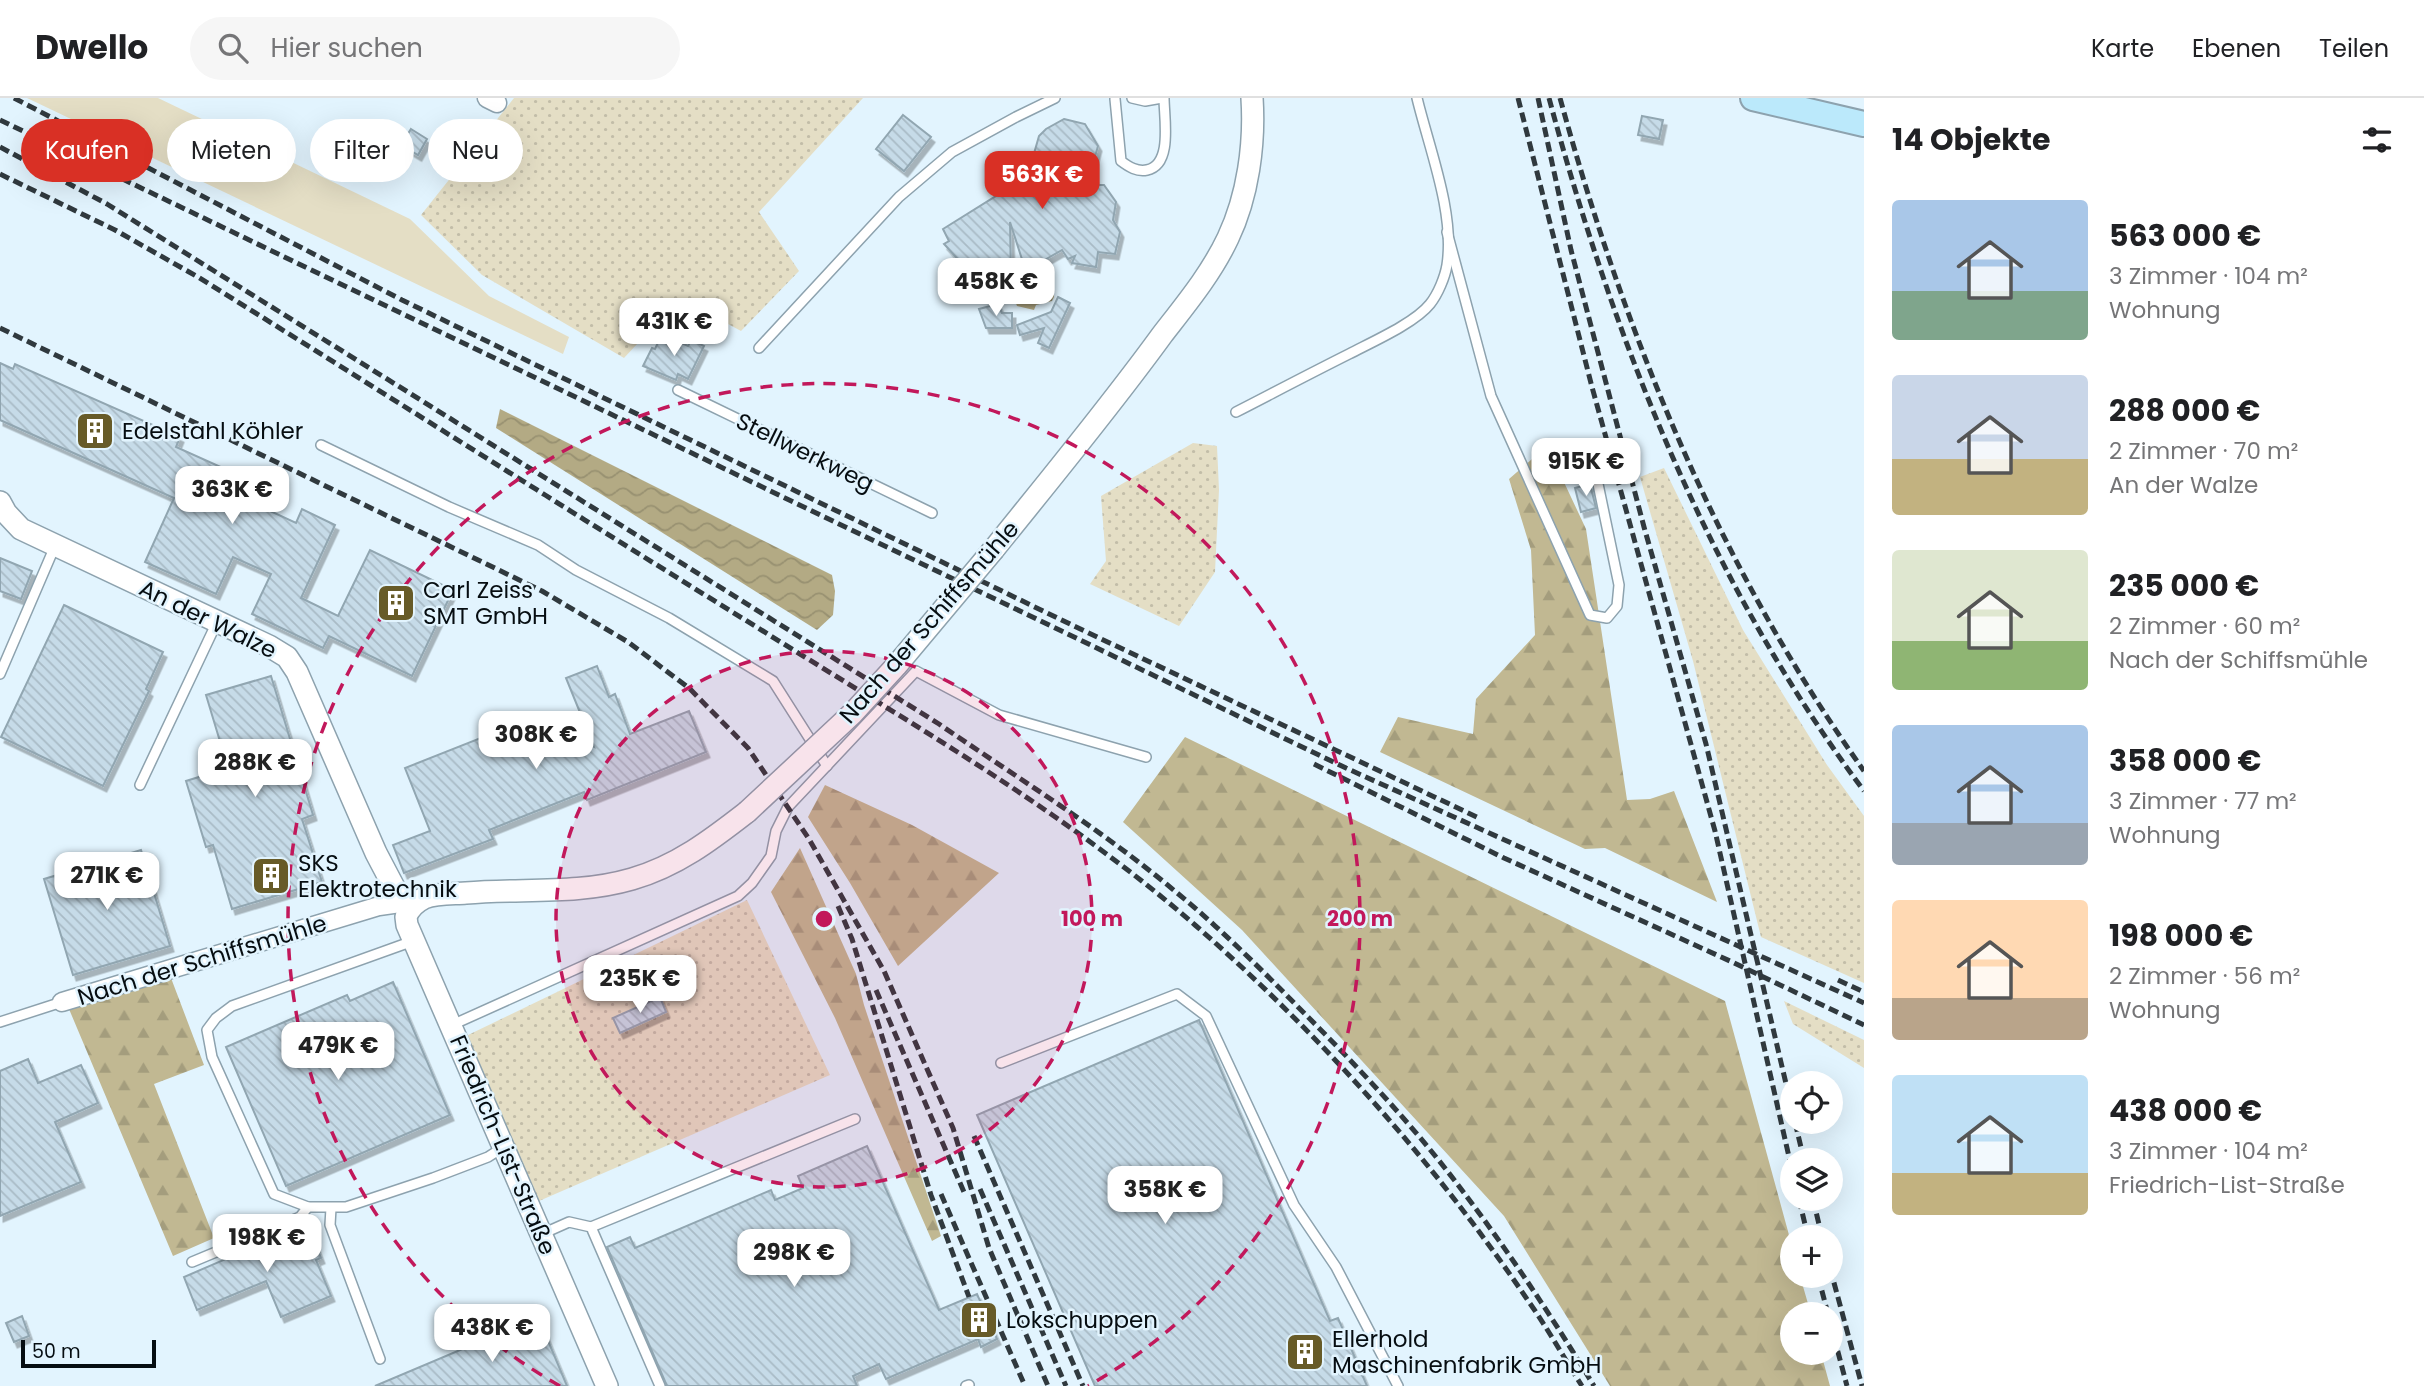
<!DOCTYPE html>
<html lang="de">
<meta charset="utf-8">
<style>
:root{--surface:#fff;--page:#f6f6f6;--text:#202124;--muted:#757577;--line:#e0e0e0;--accent:#d93025}
body{margin:0;font-family:Poppins,sans-serif;background:var(--page);color:var(--text);height:100vh;display:flex;flex-direction:column;font-size:26px;white-space:nowrap}
*{box-sizing:border-box;margin:0}
p{font-size:23px;color:var(--muted)}
.icon{flex:none;width:38px;height:38px;fill:none;stroke:currentColor;stroke-width:2;stroke-linecap:round;stroke-linejoin:round}
.map{position:relative;flex:1;overflow:hidden}
.panel{display:flex;flex-direction:column;background:var(--surface);width:560px}
.panel>*{flex:none}
.guide{position:absolute;left:21px;top:21px;width:665px;height:63px;display:flex;gap:14px}
.fabs{position:absolute;left:1780px;top:973px;display:grid;gap:14px}
.fabs a{display:grid;place-items:center;width:63px;height:63px;border-radius:50%;background:var(--surface);box-shadow:0 7px 28px #0002;font-size:35px}
.scale{position:absolute;left:21px;bottom:18px;width:135px;box-sizing:border-box;padding-left:7px;border:4px solid #060d11;border-top:0;font-size:19px;line-height:24px;white-space:nowrap;color:#060d11;-webkit-text-stroke:5px #e2f4fe;paint-order:stroke}
.price{position:absolute;translate:-50% -60px;padding:0 16px;border-radius:14px;background:#fff;color:#222;font-size:23px;line-height:46px;filter:drop-shadow(0 2px 4px #0008)}
.price::after{content:'';position:absolute;left:50%;top:42px;width:21px;height:16px;margin-left:-10px;background:inherit;clip-path:polygon(0 0,100% 0,50% 100%)}
.price.selected{background:var(--accent);color:#fff}
ul{padding:0;list-style:none}
li{display:flex;align-items:center;gap:21px;height:175px;padding:0 28px}
li span{display:grid;place-items:center;flex:none;width:196px;height:140px;border-radius:7px;color:#555}
li>.icon{margin-inline-start:auto}
span .icon{width:84px;height:84px;fill:#fffc;stroke-width:1}
li b{font-size:30px}
h2{display:flex;justify-content:space-between;align-items:center;height:84px;padding:0 28px;font-size:30px}
.tag{padding:0 24px;border-radius:32px;background:var(--surface);box-shadow:0 7px 28px #0002;font-size:24px;line-height:63px}
.tag.selected{background:var(--accent);color:#fff}
header{display:flex;align-items:center;gap:42px;box-sizing:border-box;height:98px;padding:0 35px;background:var(--surface);border-bottom:2px solid var(--line)}
header strong{font-size:33px}
nav{display:flex;gap:38px;margin-inline-start:auto;font-size:24px}
.search{width:490px;height:63px;background:var(--page);display:flex;align-items:center;gap:18px;box-sizing:border-box;padding:0 24px;border-radius:38px;color:var(--muted);font-size:26px}
main{display:flex;flex:1;min-height:0}
.map>svg:first-child{display:block}
.grass{fill:url(#grass-dots)}
.forest{fill:url(#forest-firs)}
.garden{fill:#e4dec5}
.water{fill:url(#water-waves)}
.building{fill:url(#building-back-hatch);stroke:#91a6b1;stroke-width:2;filter:url(#shadow)}
.lines{fill:none;stroke-linecap:round;stroke-linejoin:round}
.service-casing{stroke:#8da2ae;stroke-width:12}
.minor-casing{stroke:#8da2ae;stroke-width:21}
.tertiary-casing{stroke:#8da2ae;stroke-width:24}
.secondary-casing{stroke:#8da2ae;stroke-width:28}
.service{stroke:#fff;stroke-width:9}
.minor{stroke:#fff;stroke-width:18}
.tertiary{stroke:#fff;stroke-width:21}
.secondary{stroke:#bbe9fb;stroke-width:24}
.rail{stroke:#30393e;stroke-width:5;stroke-dasharray:10 5;stroke-linecap:butt}
.tertiary-bridge-casing{stroke:#8da2ae;stroke-width:24;stroke-linecap:butt}
.tertiary-bridge{stroke:#fff;stroke-width:21}
.ring{fill:none;stroke:#c2185b;stroke-width:3.5;stroke-dasharray:12 9}
.labels{text-anchor:middle;dominant-baseline:central;stroke-width:5;stroke-linejoin:round;paint-order:stroke}
.poi-label{font-size:23px;fill:#060d11;stroke:#e2f4fe;text-anchor:start}
.street-label{font-size:23px;fill:#060d11;stroke:#e2f4fe}
.centre{fill:#c2185b;stroke:#e2f4fe;stroke-width:3.5}
.ring-label{font-size:21px;text-anchor:middle;font-weight:bold;fill:#c2185b;stroke:#e2f4fe;stroke-width:5;stroke-linejoin:round;paint-order:stroke}
</style>
<header>
<strong>Dwello</strong>
<div class="search"><svg class="icon" aria-label="search" viewBox="0 0 24 24"><circle cx="10" cy="10" r="6"/><path d="M15 15l6 6"/></svg>Hier suchen</div>
<nav><a>Karte</a><a>Ebenen</a><a>Teilen</a></nav>
</header>
<main>
<div class="map">
<svg width="1864" height="1288" viewBox="0 0 1864 1288">
<defs>
<pattern id="grass-dots" width="8" height="8" patternUnits="userSpaceOnUse" patternTransform="scale(1.75)"><rect width="8" height="8" fill="#e4dec5"/><path d="M2 2h.1M6 6h.1" fill="none" stroke="#c2bda8" stroke-width="1.8" stroke-linecap="round"/></pattern>
<pattern id="forest-firs" width="22" height="20" patternUnits="userSpaceOnUse" patternTransform="scale(1.75)"><rect width="22" height="20" fill="#c1b892"/><path d="M5 1l3.5 6h-7zM16 11l3.5 6h-7z" fill="#a49d7d"/></pattern>
<pattern id="water-waves" width="16" height="10" patternUnits="userSpaceOnUse" patternTransform="scale(1.75)"><rect width="16" height="10" fill="#b3aa84"/><path d="M0 5q4-4 8 0t8 0" fill="none" stroke="#989171"/></pattern>
<pattern id="building-back-hatch" width="6" height="6" patternUnits="userSpaceOnUse" patternTransform="scale(1.75)"><rect width="6" height="6" fill="#c6dbe8"/><path d="M-1 5l2 2M0 0l6 6M5-1l2 2" fill="none" stroke="#a9bbc6"/></pattern>
<filter id="shadow"><feDropShadow dx="3.5" dy="5.5" stdDeviation="0" flood-color="#0004"/></filter>
</defs>
<rect width="100%" height="100%" fill="#e2f4fe"/>
<g class="grass">
<path d="M514,0h349l-104,114 40,59 -58,60 -61,-33 -56,60 -142,-83 -61,-60z"/>
<path d="M1193,345l24,3 2,44 -4,82 -36,54 -89,-42 16,-23 -5,-65z"/>
<path d="M1664,370l79,162 84,135 37,51v167l-103,-46 -68,-276 -53,-184z"/>
<path d="M747,802l83,175 -291,126 -75,-164z"/>
<path d="M1784,903l80,39v28l-71,-44z"/>
</g>
<g class="forest">
<path d="M1547,348l39,83 41,271 23,-1 24,-8 43,111 -112,-54 -20,1 -205,-97 18,-35 75,17 3,-35 59,-64 -4,-85 -22,-71z"/>
<path d="M1185,639l540,264 67,245v30h8l11,38h-19v39h29l9,33h-220l-106,-170 -262,-286 -119,-108z"/>
<path d="M825,687l87,40 87,48 -101,93 -48,-83 -42,-66z"/>
<path d="M800,750l56,126 8,31 77,231 -9,5 -97,-223 -64,-126z"/>
<path d="M171,880l33,87 -50,19 60,154 -41,18 -104,-247z"/>
</g>
<path class="garden" d="M27,0h131l252,121 79,77 80,41 -6,17z"/>
<g class="water">
<path d="M1047,181l4,2 3,16 -2,4 -16,4 -2,5 -17,-4 -3,-8 -3,-1 1,-4 8,-3h12l5,-8z"/>
<path d="M500,311l332,166 3,16 -2,24 -16,15 -321,-202z"/>
</g>
<g class="building">
<path d="M903,17l28,22 -27,34 -28,-22z"/>
<path d="M1642,18l21,4 -4,19 -21,-4z"/>
<path d="M1064,21l21,5 13,22 -7,25 7,14h6l12,17 -3,18 7,12 -5,22 -17,-2 -2,15 -24,-4 3,-7 -7,3 -6,-9 -21,12v9l-13,7 -18,-56 1,59 -29,-5 -18,-10 -20,-22 5,-3 -6,-12 77,-48 2,-18 11,-6 6,-21 7,-7z"/>
<path d="M411,31l16,10 -9,16 -17,-10z"/>
<path d="M1058,199l12,6 -21,45 -11,-5 6,-15 -24,7 -3,-10 34,-13z"/>
<path d="M998,206l4,9h10v15h-26l-7,-19z"/>
<path d="M662,236l26,12 3,-6 13,6 -16,33 -10,-5 -2,6 -33,-14 9,-18 3,1z"/>
<path d="M0,265l13,6 2,-5 165,73 -4,10 89,40 -8,18 39,18 6,-14 33,16 -34,73 37,18 32,-66 83,40 -41,86 -83,-40 -6,12 -71,-34 19,-40 -38,-17 -17,37 -71,-32 29,-64 -174,-78z"/>
<path d="M1590,386l6,24 -15,4 -6,-24z"/>
<path d="M0,460l32,13 -11,28 -21,-8z"/>
<path d="M64,507l99,47 -17,37 3,2 -46,95 -102,-49z"/>
<path d="M597,568l12,31 6,-3 15,40 59,-23 17,41 -119,48 -3,-8 -95,38 4,9 -89,34 -11,-28 37,-14 -25,-63 76,-30 -1,-4 42,-17 72,30 -28,-69z"/>
<path d="M271,578l42,139 -11,4 20,63 -90,27 -19,-64 -7,2 -20,-66 42,-13 -22,-73z"/>
<path d="M141,752l29,96 -97,29 -29,-96z"/>
<path d="M393,884l57,133 -164,71 -60,-139 121,-52 3,6z"/>
<path d="M660,899l6,15 -46,21 -7,-15z"/>
<path d="M1199,922l131,301 8,-3 29,68h-272l-118,-271z"/>
<path d="M28,961l10,24 43,-18 17,38 -43,19 26,60 -81,34v-145z"/>
<path d="M867,1048l72,164 38,-16 20,45 -16,8 -3,-8 -92,40 -7,-15 -26,12 4,10h-190l-60,-139 23,-10 5,11 136,-58 4,10 28,-12 -5,-12z"/>
<path d="M307,1126l14,34 -5,2 15,36 -50,21 -15,-36 -69,29 -13,-33z"/>
<path d="M22,1218l7,20 -15,6 -8,-19z"/>
<path d="M541,1226l26,62h-192l130,-55 3,6z"/>
</g>
<g class="lines">
<defs>
<g id="service">
<path d="M1132,0l13,3 17,-3"/>
<path d="M1115,1l6,62c8,6 16,11 26,9 26,-5 17,-52 17,-72"/>
<path d="M1447,134l44,164 99,219 17,3 10,-12 2,-21 -21,-101"/>
<path d="M759,250l140,-151 53,-45 64,-35 39,-19"/>
<path d="M678,292l254,123"/>
<path d="M1236,314c37,-19 75,-39 113,-58 23,-12 66,-31 81,-50 8,-10 15,-27 17,-39 8,-52 -18,-117 -30,-167"/>
<path d="M321,347l128,62 89,38 38,25 93,48 104,63 54,85"/>
<path d="M0,576l55,-128"/>
<path d="M140,687l77,-163"/>
<path d="M413,843l-181,65 -16,12 -9,12 5,27 62,137 34,13h38l87,-29 55,-21 14,-9"/>
<path d="M0,924l62,-20"/>
<path d="M452,927l286,-129 14,-13 19,-27 5,-25 12,-24 128,-136 83,44 147,42"/>
<path d="M1001,965l176,-69 29,22 88,189 42,62 62,119"/>
<path d="M331,1110l-1,17 50,134"/>
<path d="M591,1129l264,-108"/>
<path d="M542,1136l27,-12 22,5 69,159"/>
<path d="M192,1164l108,-45 8,-10"/>
<path d="M966,1288l3,-1"/>
</g>
<g id="minor">
<path d="M487,0l10,5"/>
<path d="M62,904l317,-96 21,-3 13,2"/>
</g>
<g id="tertiary">
<path d="M0,404l6,11 15,16 248,117 18,11 10,15 79,181 21,40 16,12"/>
<path d="M994,451c57,-71 115,-141 168,-214 24,-31 49,-61 66,-97 20,-42 27,-94 24,-140"/>
<path d="M607,1288l-200,-461 -1,-8c3,-9 10,-15 18,-19 12,-5 29,-4 42,-5 56,-5 111,2 166,-14 45,-13 79,-39 115,-67"/>
</g>
<path id="secondary" d="M1753,0l111,26"/>
</defs>
<use href="#service" class="service-casing"/>
<use href="#minor" class="minor-casing"/>
<use href="#tertiary" class="tertiary-casing"/>
<use href="#secondary" class="secondary-casing"/>
<use href="#service" class="service"/>
<use href="#minor" class="minor"/>
<use href="#tertiary" class="tertiary"/>
<use href="#secondary" class="secondary"/>
<g class="rail">
<path d="M14,0l388,202 672,326 407,193"/>
<path d="M1518,0l74,289 123,444 77,339"/>
<path d="M1538,0l33,152 73,277 62,217 86,365"/>
<path d="M1549,0c66,246 162,488 315,693"/>
<path d="M1560,0c66,240 159,469 304,673"/>
<path d="M0,22l1346,648 518,235"/>
<path d="M0,49l107,57 832,520c80,55 162,105 237,168 45,37 86,78 127,120 53,53 106,109 152,169 50,65 96,134 139,205"/>
<path d="M0,76l115,56 83,47c189,118 376,237 565,354 147,92 301,180 432,294 126,110 240,238 334,377 19,27 35,56 53,84"/>
<path d="M0,230l542,263 86,51 61,46 59,60 61,91 75,132 69,157 36,120 59,138"/>
<path d="M1314,666l190,94 226,103 134,64"/>
<path d="M838,808l14,33 79,256 38,102"/>
<path d="M1838,882l26,12"/>
<path d="M876,892l88,202"/>
<path d="M1795,1024l9,38"/>
<path d="M974,1038l109,250"/>
<path d="M980,1091l86,197"/>
<path d="M941,1096l84,192"/>
<path d="M1799,1101l9,38"/>
<path d="M1813,1101l9,38"/>
<path d="M1830,1170l32,118"/>
<path d="M1818,1178l10,38"/>
<path d="M1830,1224l17,64"/>
</g>
<defs>
<path id="tertiary-bridge" d="M747,714l106,-99 43,-47 98,-117"/>
</defs>
<use href="#tertiary-bridge" class="tertiary-bridge-casing"/>
<use href="#tertiary-bridge" class="tertiary-bridge"/>
</g>
<circle cx="824" cy="821" r="268" fill="#c2185b" fill-opacity=".12"/>
<g class="ring">
<circle cx="824" cy="821" r="268"/>
<path d="M560 1288A536 536 0 1 1 1088 1288"/>
</g>
<defs>
<symbol id="building-square" viewBox="-11 -11 22 22"><rect x="-9" y="-9" width="18" height="18" rx="4" fill="#675b28" stroke="#e2f4fe"/><path d="M-4-6H4V6H1V3H-1V6H-4ZM-2.5-4.3h1.7v1.8h-1.7ZM.8-4.3h1.7v1.8H.8ZM-2.5-1h1.7V.8h-1.7ZM.8-1h1.7V.8H.8Z" fill="#fff"/></symbol>
</defs>
<g fill-rule="evenodd">
<use href="#building-square" x="73" y="311" width="44" height="44"/>
<use href="#building-square" x="374" y="483" width="44" height="44"/>
<use href="#building-square" x="249" y="756" width="44" height="44"/>
<use href="#building-square" x="957" y="1200" width="44" height="44"/>
<use href="#building-square" x="1283" y="1232" width="44" height="44"/>
</g>
<g class="labels">
<g class="poi-label">
<text x="122" y="333">Edelstahl Köhler</text>
<text x="423" y="492">Carl Zeiss<tspan x="423" dy="26">SMT GmbH</tspan></text>
<text x="298" y="765">SKS<tspan x="298" dy="26">Elektrotechnik</tspan></text>
<text x="1006" y="1222">Lokschuppen</text>
<text x="1332" y="1241">Ellerhold<tspan x="1332" dy="26">Maschinenfabrik GmbH</tspan></text>
</g>
<g class="street-label">
<text transform="translate(805 354) rotate(26)">Stellwerkweg</text>
<text transform="translate(208 521) rotate(26)">An der Walze</text>
<text transform="translate(929 524) rotate(-49)">Nach der Schiffsmühle</text>
<text transform="translate(202 862) rotate(-17)">Nach der Schiffsmühle</text>
<text transform="translate(503 1047) rotate(67)">Friedrich-List-Straße</text>
</g>
</g>
<circle cx="824" cy="821" r="10" class="centre"/>
<g class="ring-label">
<text x="1092" y="828">100 m</text>
<text x="1360" y="828">200 m</text>
</g>
</svg>
<div class="fabs">
<a><svg class="icon" aria-label="locate" viewBox="0 0 24 24"><circle cx="12" cy="12" r="6"/><path d="M12 2v4M12 18v4M2 12h4M18 12h4"/></svg></a>
<a><svg class="icon" aria-label="layers" viewBox="0 0 24 24"><path d="M12 4l9 5-9 5-9-5zM3 14l9 5 9-5"/></svg></a>
<a>+</a>
<a>−</a>
</div>
<div class="scale">50 m</div>
<b class="price selected" style="left:1042px;top:113px">563K €</b>
<b class="price" style="left:996px;top:220px">458K €</b>
<b class="price" style="left:674px;top:260px">431K €</b>
<b class="price" style="left:1586px;top:400px">915K €</b>
<b class="price" style="left:232px;top:428px">363K €</b>
<b class="price" style="left:536px;top:673px">308K €</b>
<b class="price" style="left:255px;top:701px">288K €</b>
<b class="price" style="left:107px;top:814px">271K €</b>
<b class="price" style="left:640px;top:917px">235K €</b>
<b class="price" style="left:338px;top:984px">479K €</b>
<b class="price" style="left:1165px;top:1128px">358K €</b>
<b class="price" style="left:267px;top:1176px">198K €</b>
<b class="price" style="left:794px;top:1191px">298K €</b>
<b class="price" style="left:492px;top:1266px">438K €</b>
<div class="guide">
<a class="tag selected">Kaufen</a>
<a class="tag">Mieten</a>
<a class="tag">Filter</a>
<a class="tag">Neu</a>
</div>
</div>
<section class="panel">
<h2>14 Objekte<svg class="icon" aria-label="filters" viewBox="0 0 24 24"><path d="M4 7h16M4 17h16"/><circle cx="9" cy="7" r="2"/><circle cx="15" cy="17" r="2"/></svg></h2>
<ul>
<li><span style="background:linear-gradient(#a9c7e8 65%,#7fa58c 0)"><svg class="icon" aria-label="home" viewBox="0 0 24 24"><path d="M3 11l9-7 9 7M6 9v11h12V9"/></svg></span><div><b>563 000 €</b><p>3 Zimmer · 104 m²</p><p>Wohnung</p></div></li>
<li><span style="background:linear-gradient(#c9d6e8 60%,#c2b280 0)"><svg class="icon" aria-label="home" viewBox="0 0 24 24"><path d="M3 11l9-7 9 7M6 9v11h12V9"/></svg></span><div><b>288 000 €</b><p>2 Zimmer · 70 m²</p><p>An der Walze</p></div></li>
<li><span style="background:linear-gradient(#dfe7d0 65%,#8fb573 0)"><svg class="icon" aria-label="home" viewBox="0 0 24 24"><path d="M3 11l9-7 9 7M6 9v11h12V9"/></svg></span><div><b>235 000 €</b><p>2 Zimmer · 60 m²</p><p>Nach der Schiffsmühle</p></div></li>
<li><span style="background:linear-gradient(#a9c7e8 70%,#9aa5b1 0)"><svg class="icon" aria-label="home" viewBox="0 0 24 24"><path d="M3 11l9-7 9 7M6 9v11h12V9"/></svg></span><div><b>358 000 €</b><p>3 Zimmer · 77 m²</p><p>Wohnung</p></div></li>
<li><span style="background:linear-gradient(#ffd9b3 70%,#b9a48a 0)"><svg class="icon" aria-label="home" viewBox="0 0 24 24"><path d="M3 11l9-7 9 7M6 9v11h12V9"/></svg></span><div><b>198 000 €</b><p>2 Zimmer · 56 m²</p><p>Wohnung</p></div></li>
<li><span style="background:linear-gradient(#bfe0f5 70%,#c2b280 0)"><svg class="icon" aria-label="home" viewBox="0 0 24 24"><path d="M3 11l9-7 9 7M6 9v11h12V9"/></svg></span><div><b>438 000 €</b><p>3 Zimmer · 104 m²</p><p>Friedrich-List-Straße</p></div></li>
</ul>
</section>
</main>
